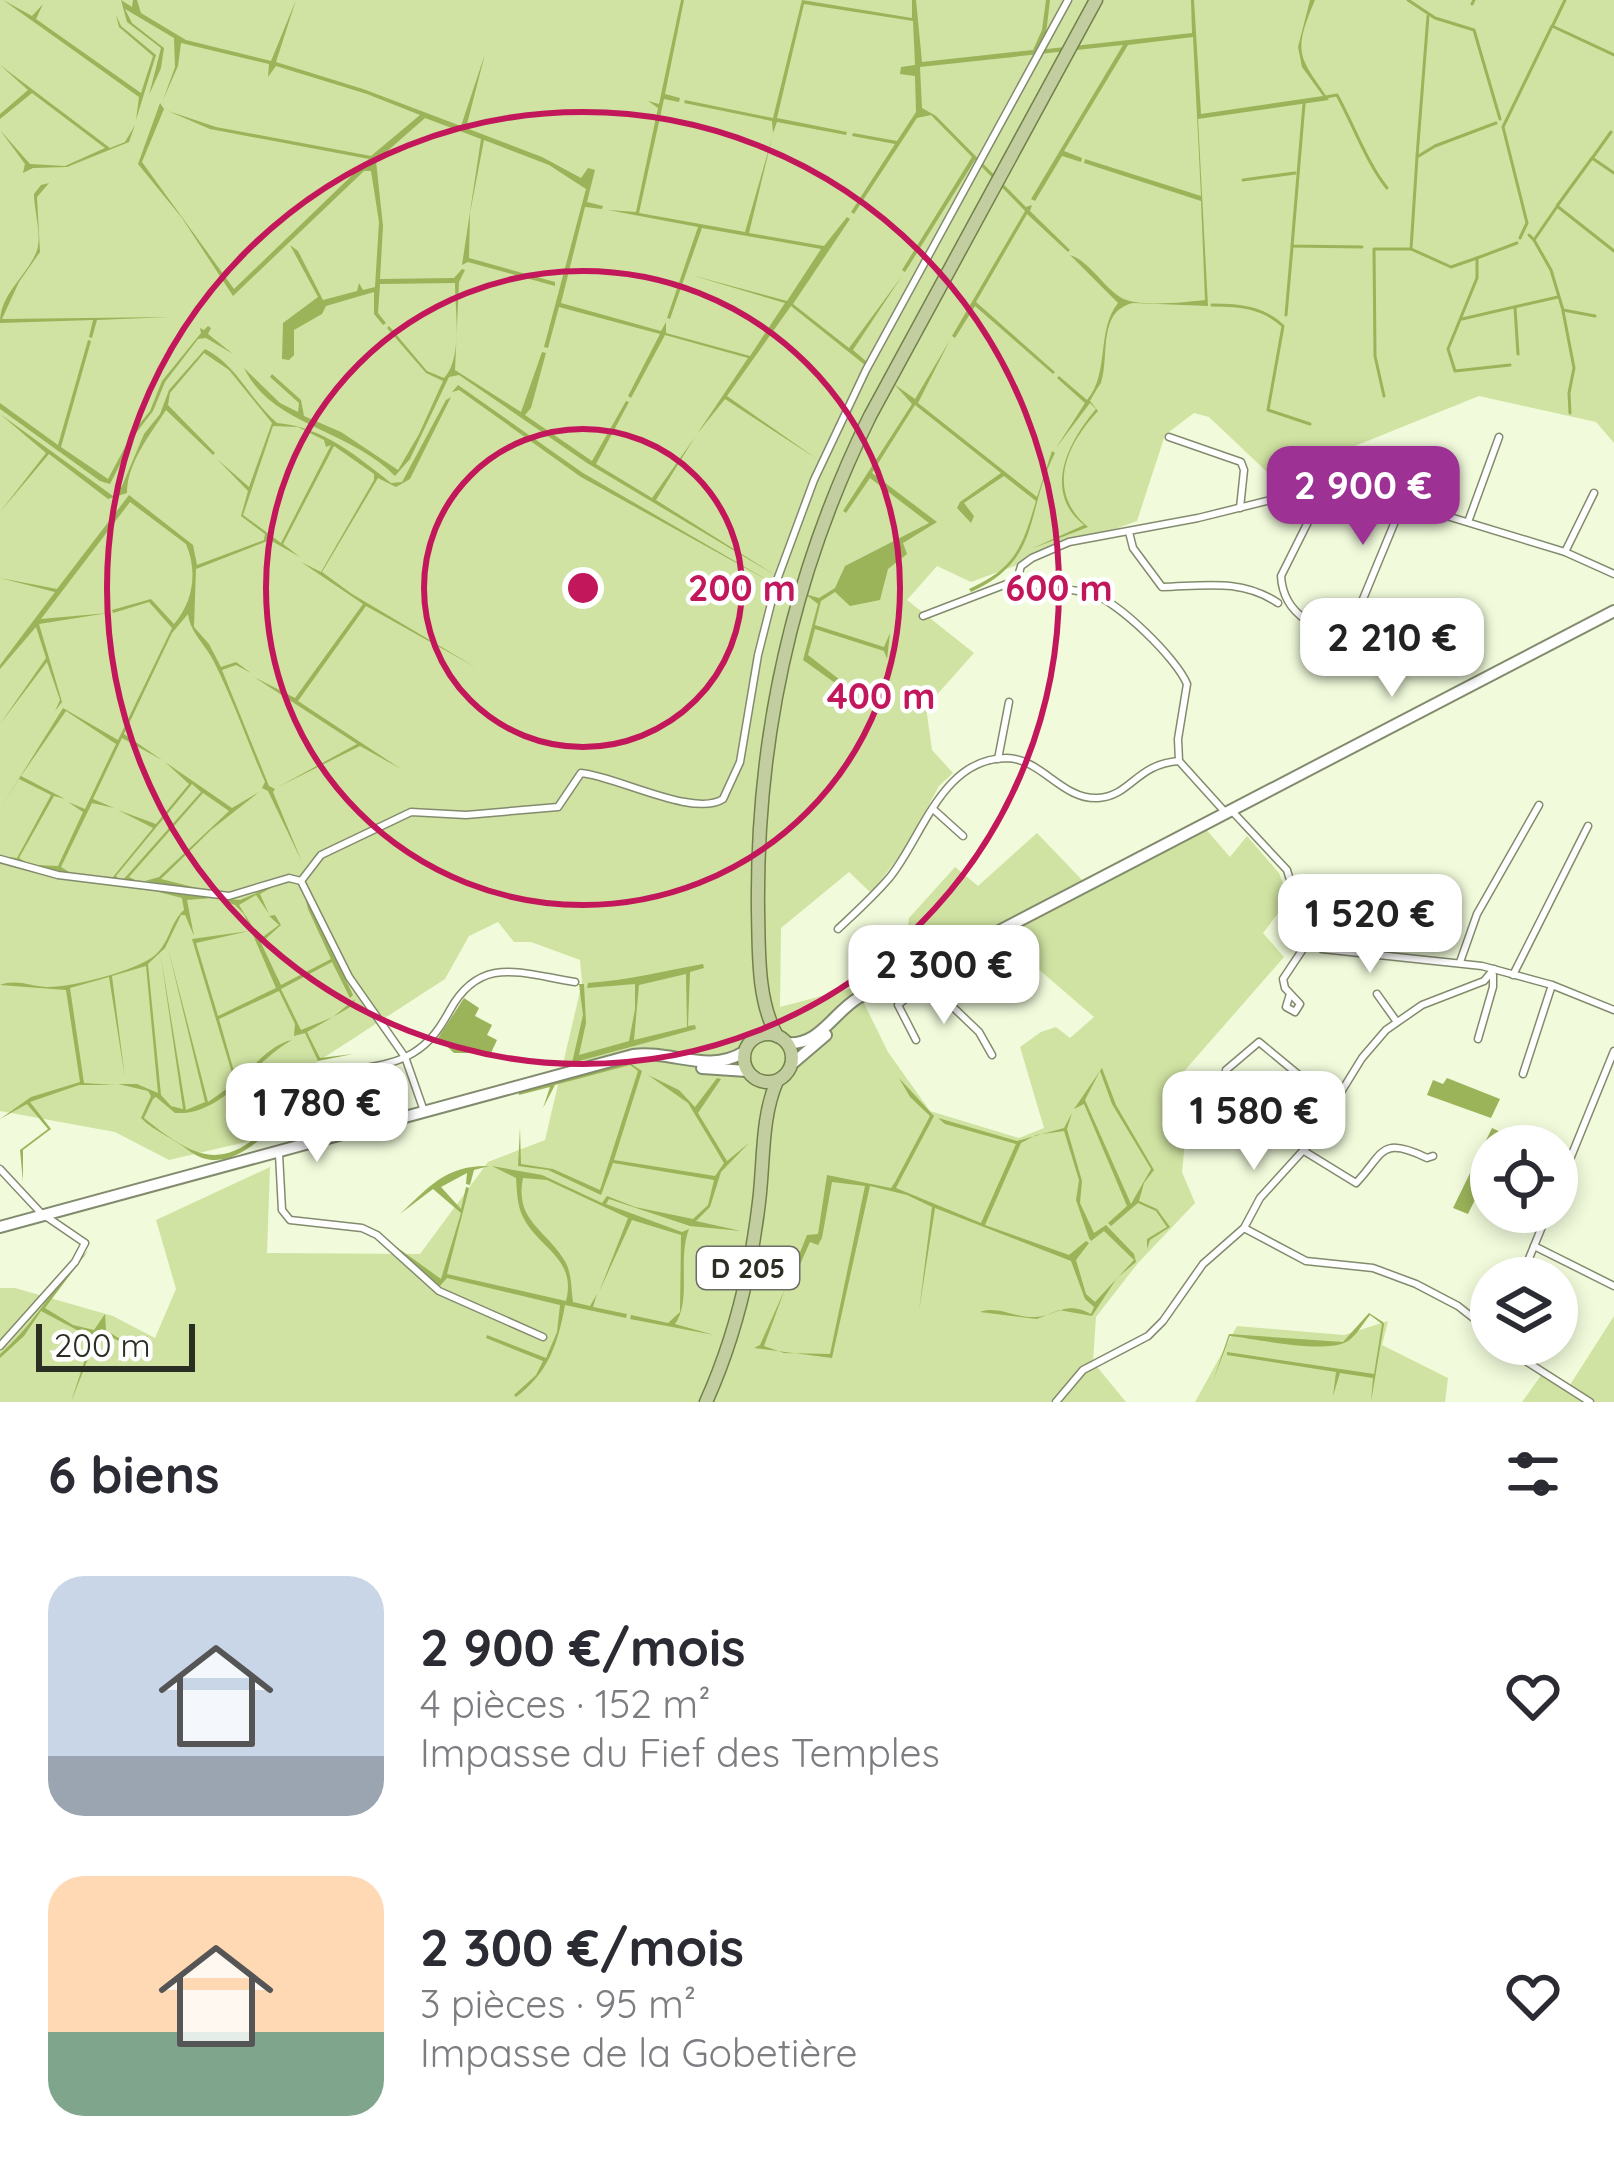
<!DOCTYPE html>
<html lang="fr">
<meta charset="utf-8">
<style>
:root{--surface:#fff;--page:#f2f2f3;--text:#2b2b33;--muted:#7c7c81;--accent:#9d3294}
body{margin:0;font-family:Quicksand,sans-serif;background:var(--page);color:var(--text);height:100vh;display:flex;flex-direction:column;font-size:45px;white-space:nowrap}
*{box-sizing:border-box;margin:0}
p{font-size:39px;color:var(--muted)}
.icon{flex:none;width:66px;height:66px;fill:none;stroke:currentColor;stroke-width:2;stroke-linecap:round;stroke-linejoin:round}
.map{position:relative;height:1402px;overflow:hidden}
.panel{display:flex;flex-direction:column;background:var(--surface);flex:1}
.panel>*{flex:none}
.buttons{position:absolute;left:1470px;top:1125px;display:grid;gap:24px}
.buttons a{display:grid;place-items:center;width:108px;height:108px;border-radius:50%;background:var(--surface);box-shadow:0 6px 18px #0003;font-size:60px}
.scale{position:absolute;left:36px;bottom:30px;width:159px;box-sizing:border-box;padding-left:12px;border:6px solid #2b2f23;border-top:0;font-size:33px;line-height:42px;white-space:nowrap;color:#2b2f23;-webkit-text-stroke:9px #fff;paint-order:stroke}
.price{position:absolute;translate:-50% -102px;padding:0 27px;border-radius:24px;background:#fff;color:#222;font-size:39px;line-height:78px;filter:drop-shadow(0 3px 6px #0008)}
.price::after{content:'';position:absolute;left:50%;top:72px;width:36px;height:27px;margin-left:-18px;background:inherit;clip-path:polygon(0 0,100% 0,50% 100%)}
.price.current{background:var(--accent);color:#fff}
ul{padding:0;list-style:none}
li{display:flex;align-items:center;gap:36px;height:300px;padding:0 48px}
li span{display:grid;place-items:center;flex:none;width:336px;height:240px;border-radius:36px;color:#555}
li>.icon{margin-inline-start:auto}
span .icon{width:144px;height:144px;fill:#fffc;stroke-width:1}
li b{font-size:51px}
h2{display:flex;justify-content:space-between;align-items:center;height:144px;padding:0 48px;font-size:51px}
.map>svg:first-child{display:block}
.green{fill:#d0e3a2}
.water{fill:#9bb359;fill-rule:evenodd}
.lines{fill:none;stroke-linecap:round;stroke-linejoin:round}
.stream{stroke:#9bb359;stroke-width:3}
.street-casing{stroke:#838b6e;stroke-width:9}
.secondary-casing{stroke:#838b6e;stroke-width:14}
.primary-casing{stroke:#72814b;stroke-width:15}
.street{stroke:#fff;stroke-width:6}
.secondary{stroke:#fff;stroke-width:10}
.primary{stroke:#c2cea0;stroke-width:12}
.ring{fill:none;stroke:#c2185b;stroke-width:6}
.labels{text-anchor:middle;dominant-baseline:central;stroke-width:9;stroke-linejoin:round;paint-order:stroke}
.shield{fill:#fff;stroke:#6b6d65;stroke-width:3}
.shield-label{font-size:27px;font-weight:bold;fill:#2b2f23}
.centre{fill:#c2185b;stroke:#fff;stroke-width:6}
.ring-label{font-size:36px;text-anchor:middle;font-weight:bold;fill:#c2185b;stroke:#fff;stroke-width:9;stroke-linejoin:round;paint-order:stroke}
</style>
<div class="map">
<svg width="1614" height="1402" viewBox="0 0 1614 1402">
<rect width="100%" height="100%" fill="#f1fbdb"/>
<g class="green">
<path d="M0,0h1614v443l-18,-21 -117,-26 -129,52 -65,41 -76,-72 -15,-4 -29,22 -28,86 -166,61 -34,-16 -30,34 67,53 -48,54 6,43 21,23 -14,13 -35,64 -33,43 -22,-21 -68,56 -1,79 76,-20 32,65 42,59 89,27 25,-10 -24,-81 21,-15 15,-5 14,11 24,-21 -101,-87 -79,39 -10,-13 5,-38 46,-51 23,19 59,-53 45,47 116,-60 32,37 17,-21 32,37 10,26 -26,34 21,24 -112,128 45,40 -32,16 -3,31 13,31 -57,60 -42,54 -3,45 33,40h-1126v-114h15l98,28 42,22 21,-49 -20,-69 114,-53 -3,86 153,1 68,-92 57,-22 37,-157 -2,-23 -49,-18h-17l-16,-20 -29,14 -24,43 -131,85 -64,77 -81,19 -54,-28 -115,-21z"/>
<path d="M1614,1316v86h-92l23,-32 25,15z"/>
<path d="M1388,1321l-6,24 66,33 -3,24h-250l42,-76 107,9z"/>
</g>
<g class="water">
<path d="M3,0l29,16 11,-12 -7,15 105,74 12,-37 -34,-29 -3,-12 5,11 35,29 -20,65 3,-23z"/>
<path d="M121,0l11,7 1,-7h4l4,13 45,27 85,21 25,-61 -20,62 87,27 98,37 24,-72 -19,74 76,29 39,21 7,-10 7,2 -8,32 16,4 -1,3 -17,-2 -24,96 100,28 5,-9v11l84,23 35,-53 -94,-28 96,26 34,-52 -119,-21 -32,91 -3,-1 31,-91 -90,-17 28,2 22,-104 -10,-7 11,3 22,-104h3l-19,94 15,4 -1,4 -15,-3 -25,114 106,19 27,-94 -23,95 75,13 23,-29 3,2 -57,85 56,44 53,-72 -49,74 14,12 -2,3 -74,-59 -64,90 90,63 -92,-60 -28,35 51,-76 -83,-23 -34,63 -3,-2 32,-62 -101,-27 -11,41 -4,-1 42,-158 -37,-24 -65,-25 -14,73 -1,45 86,24v4l-87,-24 -6,3 19,-126 -56,-21 -49,43 7,65 -3,53 74,-1 8,-9 3,1 -6,12 -4,88 66,42 21,-60 4,1 -15,55 -6,7 67,46 34,-60 3,1 -33,62 56,34 43,-61 -39,63 119,75 -188,-112 -128,-88 -10,2 -39,82 -15,17c-44,-46 -124,-51 -151,-108l36,35 18,9 1,-9 -29,-26 2,-3 29,26 3,16 37,16 57,38 21,-36 24,-53 -17,-8 -39,-45 2,-2 38,45 17,7c19,-20 11,-68 11,-95l-75,1 -2,29 8,10 -3,2 -9,-11v-22l-48,14 -4,8 -28,16v25l-5,5 -7,-1 1,-36 35,-26 -28,-52 8,6 25,49 34,-9 2,-8 4,7 12,-3 4,-65 -8,-51h-7l-131,125 -51,-78 -44,-54 22,-61 4,6 -22,53 92,127 135,-130 -159,-30 -42,-18 48,16 155,29 49,-41 -53,-21 -91,-28 -8,11 1,-13 -88,-21 -3,23 -15,34 12,-33 -1,-29 -49,-29 7,14 32,25 -3,20 -12,27 12,-47 -34,-26z"/>
<path d="M802,0l110,18v-18h4l6,62 111,-12 9,-20 4,-30h4l-4,34 -8,16 154,-17 -1,-33h3l7,114 122,-18 -21,-29 -4,-20 12,-47h5c-23,54 -16,56 14,100l-131,19 10,187 -75,-3c-36,8 -23,53 -32,80 -1,1 -10,16 -11,18l8,10c-33,35 -52,81 -10,116l-57,22 53,-24c-42,-33 -16,-83 12,-116l-6,-6 -34,45 29,-45 -28,-25 2,-2 28,24c23,-27 9,-70 31,-97l-48,-48c19,6 32,30 50,42 16,11 66,5 85,3l-4,-99 -117,-38 1,-4 116,37 -8,-159 -65,8 -64,106 18,7 -1,4 -19,-6 -27,45 -4,-2 92,-154 -203,22 2,41 14,8 90,91 6,-2 -2,6 40,39 -2,2 -41,-38 -51,88 79,70 -2,2 -78,-68 -20,32 -3,-2 73,-125 -50,-51 -70,112 -3,-2 70,-113 -41,-42 -14,3 -63,96 -3,-2 44,-68 -43,-8 1,-3 44,8 19,-29 -1,-36 -15,-2 1,-7 14,-2 -2,-44 -109,-17 -27,114 70,14 -1,3 -69,-13 -4,11 -1,-12 -88,-18 1,-3 88,18z"/>
<path d="M0,65l110,83 15,-6 10,-17 -6,17 -62,25 -34,1 -10,5 2,-9 -25,-34 30,34 35,2 40,-18 -73,-55 -32,26v-5l28,-24z"/>
<path d="M49,183l-12,14 3,55 -21,30 -17,37 168,-2 -73,3 -5,18 -3,-1 4,-17 -93,3c0,-29 25,-45 36,-70 7,-16 -2,-41 -2,-59l7,-9z"/>
<path d="M208,326l3,2 -3,6 25,20 -27,-16 -8,1 -33,43 -12,29 -17,22 -26,51 -10,-3 -100,-72v-6l58,42 30,-105 3,1 -30,106 47,32 25,-47 17,-21 12,-30 39,-48 -1,-5 4,2z"/>
<path d="M950,340l-32,63 119,94 15,-46 3,2c-31,60 -12,106 -84,139l-2,-3c47,-21 53,-42 67,-88l-32,-25 -40,27 10,13 -3,7 -14,-15 3,-6 41,-29 -86,-68 -43,68 65,49 -34,21 4,11 -19,15 -8,31 -30,6 -15,-14 -14,9 -6,24 69,22 6,-14 -3,26 -3,-8 -69,-22 -7,26 68,53 6,-9 5,-35 -2,34 -8,15 -74,-53 15,-56 -13,-10 14,4 16,-10 10,-22 84,-43 -59,-45 -24,35 -3,-2 69,-107 -18,-20 21,15z"/>
<path d="M205,349c32,16 45,51 72,74 45,4 79,32 114,60l11,-1 44,-82 5,-3 -41,82 -14,8 -18,-9 -56,94 30,22 125,74 -111,-62 -68,95 103,68 -41,-23 -82,41 79,-43 -103,-67 41,21 68,-94 -62,-42 20,10 53,-92v-6l-40,-28 -51,98 17,13 -30,-17 -74,29 -2,58 15,17 12,23 15,-5 15,11 -15,-8 -14,5 47,116 6,3 -2,3 29,70 -34,-71 -6,-3 3,-6c-17,-39 -31,-80 -50,-118 -8,-18 -25,-31 -27,-50l-16,19 -48,101 38,26 -40,-22 -29,61 21,9 -22,-5 -31,64 13,8 -38,-10 22,1 25,-54 -15,-10 17,7 31,-65 -50,-33 -45,65 44,23 -11,-3 -35,62 13,8 -31,-10 16,2 34,-63 -32,-16 -19,30 63,-101 55,32 54,-112 -23,-26 -36,11 -1,-3 39,-11 23,25c19,-22 24,-52 12,-80l-56,-42 -89,117 67,-6 -69,11 23,78 -7,9 5,-11 -13,-38 -47,62 46,-66 -10,-31 -36,42v-4l55,-73 -55,-14 57,11 72,-94 64,50 4,20 67,-25 1,-6 -24,-18 7,-25 -31,-32 32,28 23,-64 -43,-53 -25,-17 -34,40 -2,12 47,48 -2,2 -47,-45c-16,25 -39,53 -39,83l-19,6 -59,-45 -49,58 46,-59 -46,-39 113,82 9,-10 22,-52 16,-20 9,-24zM273,426l25,1 26,13 2,7 5,-2 -50,98 -38,-28z"/>
<path d="M458,385l125,88 188,109 -190,-105 -122,-87 -7,2z"/>
<path d="M165,762l67,46 27,-16 -48,38 -50,49 52,13 -68,-11 14,-4 70,-66 -26,-18 -74,84 10,5 -16,-2 78,-88 -9,-8 -76,92 4,4 -41,-5 34,2 40,-49 -35,-18 38,14 33,-40z"/>
<path d="M278,884l-18,10 9,20 -13,-19 -17,10 21,34 19,-14 -10,-9 6,-1 6,10 -20,18 20,42 50,-26 -23,-50 -4,-16 49,102 -3,3 -18,-36 -51,27 20,41 32,-13 22,-18 -3,7 -45,26 13,26 33,-4 -35,7 -13,-28 -11,3 1,-12 -16,-33 -60,28 18,63c17,-16 34,-38 55,-42 -39,21 -68,76 -117,73l-19,-16 -3,2 -9,19c58,47 84,53 138,-5 10,-11 22,-28 32,-33 -29,32 -78,107 -126,70 -15,-12 -33,-18 -47,-32l10,-22 -3,-5 -30,-7h19l21,9 -12,-127 -34,10 13,102 -16,-101 -39,11 14,95 31,2h-36l-49,17 21,27 -28,21v32l-3,-32 28,-21 -21,-25 -27,15 31,-22 49,-15 -14,-92 -66,-5c16,-6 30,1 46,2 24,1 89,-16 108,-31 16,-13 16,-34 30,-46l-2,-12 -35,-9 65,9 -25,2 7,36 -9,-21h-4l-16,33 -17,16 13,131 10,11 12,3 -22,-152 25,153 19,-8 -37,-154 40,154 27,-19 -43,-144 57,-8 -53,12 22,73 58,-28 -32,-74 -9,-9 -20,-7 25,2z"/>
<path d="M703,964l1,4 -14,4 -2,54 7,-1 1,4 -124,34 11,-48 -4,-31h5l2,39 -7,32 50,-14 6,-32v-25l-48,4 1,-5c43,-3 75,-12 115,-19zM686,974l1,53 -53,13 5,-55z"/>
<path d="M464,998l15,10 -4,8 17,9 -5,10 10,5 -6,13h-37l-16,-15z"/>
<path d="M627,1061l15,10 -28,89 101,16 9,-13 -36,-60 -40,-28 31,15 16,17 22,-29 4,1 -23,34 29,48 22,-18 -28,29 -11,35 -14,14 45,10 -51,-5 -81,-27 -3,5 76,28 7,-3c-12,32 3,70 -14,95l39,11 -84,-16 1,-4 37,8 12,-11 1,-77 -49,-15 -33,72 29,-74 -81,-38 -24,-2c-9,44 25,52 43,85 6,12 5,26 7,39l17,4 7,-12 -4,13 34,7 -1,4 -61,-13c-7,39 -17,68 -49,92l-2,-2 22,-20 7,-14 -57,-23 1,-3 59,23 11,-26 3,-27 -113,-27 -8,9 -48,-44 50,36 20,-66 -28,-24 -33,25c30,-28 46,-49 89,-48l-15,4 -4,15 -4,-1 1,-11 -26,14 20,22 5,-22 3,1 -22,86 119,27c11,-43 -27,-52 -43,-84 -6,-12 -6,-26 -7,-39l-24,-12 50,9 60,28 5,-7 28,11 58,12 15,-14 6,-25 -101,-17 -12,32 -53,-25 -30,-4 2,-38 1,36 32,5 47,21 38,-119 -8,-6 -75,20 -12,23 7,-21 -31,8 -1,-5z"/>
<path d="M1102,1068l14,37 38,65 -10,13 -5,18 18,8 13,18 -20,13 -3,9v-10l20,-12 -11,-16 -18,-8 -27,23 -3,-3 19,-17 -43,-102 -10,5zM1100,1071l12,33 39,65 -20,35 -46,-104z"/>
<path d="M899,1078l35,38 -38,72 85,35 35,-79 -71,-20 -7,-6 79,23 47,-13 8,-15 -5,16 15,52 -2,22 14,30 12,-8 28,29 2,8 -19,16 -25,38 -33,-6 -22,9 -57,-7c17,-7 35,6 55,5 23,-1 29,-17 56,-3l3,-7 -9,-8 -14,-38 -136,-53 -16,103 13,-104 -25,-12 -37,-9 -38,172 -78,-10 6,-3 25,-56 -21,57 20,7 46,1 35,-168 -33,-4 -10,56 -4,7 -8,-3 -20,45 -3,-2 20,-50 11,-1 9,-59 64,13 4,-6 35,-66 -20,-19zM1064,1131l15,49 -3,20 13,38 2,3 13,-10 30,29 -39,42 -9,-8 -10,-34 13,-17 -3,-2 -17,14 -84,-30 36,-82 15,-8z"/>
<path d="M1447,1078l53,21 -9,19 -64,-23 6,-15 10,4z"/>
<path d="M1492,1128l15,7 -6,11h-10v21l-23,47 -15,-6z"/>
<path d="M88,1251l-43,57 28,17 21,5 11,-16 1,16 17,11 25,-5 -4,7 -19,1 -26,-13 -28,71 21,-64 -51,-27 -17,25 -24,22v-4c35,-30 55,-71 88,-103z"/>
<path d="M1369,1313l14,9 1,2 -13,78 2,-24 -33,-5 -7,23 3,-24 -109,-17v-3l147,22 8,-50 -12,-9c-7,8 -15,24 -26,28 -26,10 -86,-4 -114,-7l-17,45 16,-47 114,8z"/>
</g>
<g class="lines">
<g class="stream">
<path d="M1408,0l27,18 39,12 26,89"/>
<path d="M1472,4l2,-4"/>
<path d="M1553,25l12,-25"/>
<path d="M1326,97l11,-2c17,31 30,68 50,93"/>
<path d="M1304,104l-12,142 70,1"/>
<path d="M1417,156l11,-140"/>
<path d="M1593,157l18,-25"/>
<path d="M1614,173l-22,-15 -35,48 57,45"/>
<path d="M1243,180l52,-7"/>
<path d="M1529,235l5,5 22,-32"/>
<path d="M1520,238l7,-15 -24,-96 49,-101 62,29"/>
<path d="M1534,240l17,30 12,40 32,6"/>
<path d="M1477,258l-26,9 -40,-18 6,-92 18,-11 61,-23"/>
<path d="M1212,305c27,0 51,2 71,21l-15,84 42,14"/>
<path d="M1515,308l3,46"/>
<path d="M1563,311l11,57 -5,25 1,20"/>
<path d="M1286,315l6,-68"/>
<path d="M1462,319l96,-22"/>
<path d="M1510,365l-55,6 -7,-22 29,-71v-20l40,-15"/>
<path d="M1384,396l-9,-40 -1,-107h37"/>
</g>
<defs>
<g id="street">
<path d="M1169,437l72,25 3,8 -4,38"/>
<path d="M1468,522l31,-85"/>
<path d="M1129,532l4,16 29,39c41,-1 79,-9 116,16"/>
<path d="M1565,552l29,-59"/>
<path d="M1017,580l4,-14 11,-8 37,-16 129,-24 105,-26 37,2 97,19 128,39 49,22"/>
<path d="M1017,580c25,9 50,7 75,14 26,7 85,65 95,90l-9,55 1,22 46,51"/>
<path d="M1363,599l38,-92"/>
<path d="M923,616l94,-36"/>
<path d="M1317,618l-11,2c-16,-11 -24,-26 -25,-44l42,-84"/>
<path d="M998,759l11,-57"/>
<path d="M933,809l30,27"/>
<path d="M1231,810l56,60 20,67 15,12 160,17 70,19 62,25"/>
<path d="M0,859l58,16 171,21 60,-18 12,3 48,96 56,80 19,54"/>
<path d="M301,881l20,-26 90,-43 55,3 92,-8 23,-34c35,3 113,45 142,26l17,-37 18,-107 19,-75 37,-100 52,-110 202,-370"/>
<path d="M838,929c17,-16 36,-33 52,-52 33,-41 52,-119 117,-119 35,1 55,42 91,40 33,-2 38,-34 81,-37"/>
<path d="M1460,962l17,-48 62,-109"/>
<path d="M1513,975l75,-149"/>
<path d="M1290,994l-4,13 9,5 5,-8 -15,-16 -2,-9 26,-39"/>
<path d="M1377,994l20,28"/>
<path d="M1478,1039l15,-52v-12"/>
<path d="M916,1040l-18,-35 20,-16 13,-3 48,46 13,23"/>
<path d="M1226,1070l33,-28 75,62"/>
<path d="M1523,1074l29,-89"/>
<path d="M323,1080c29,-14 62,-10 90,-27 18,-11 27,-25 37,-43 31,-56 72,-36 125,-28"/>
<path d="M1304,1151l52,32c28,-29 23,-48 71,-25l6,-2"/>
<path d="M279,1154l3,56 8,10 72,8 15,7 62,56 104,46"/>
<path d="M0,1169l41,44 44,30 -10,19 -75,84"/>
<path d="M1557,1191l57,-140"/>
<path d="M1244,1228l62,33 67,7 43,16 42,22 33,26"/>
<path d="M1534,1246l80,40"/>
<path d="M1521,1278l27,-66"/>
<path d="M1505,1344l8,9 77,49"/>
<path d="M1056,1402l27,-32 65,-34 15,-15 40,-57 41,-36 16,-30 49,-54 53,-86 24,-28 36,-25 62,-24 10,-12"/>
</g>
<g id="secondary">
<path d="M787,1043c32,3 46,-30 71,-45 29,-18 66,-28 97,-44l659,-343"/>
<path d="M792,1064l34,-29"/>
<path d="M702,1068l45,3"/>
<path d="M0,1227l633,-172c39,-5 75,19 111,-3"/>
</g>
<g id="primary">
<circle cx="768" cy="1058" r="24"/>
<path d="M777,1036c-20,-36 -18,-85 -19,-126 -2,-173 35,-338 112,-494l226,-416"/>
<path d="M706,1402c28,-62 45,-132 53,-200 5,-39 2,-85 18,-121"/>
</g>
</defs>
<use href="#street" class="street-casing"/>
<use href="#secondary" class="secondary-casing"/>
<use href="#primary" class="primary-casing"/>
<use href="#street" class="street"/>
<use href="#secondary" class="secondary"/>
<use href="#primary" class="primary"/>
</g>
<g class="ring">
<circle cx="583" cy="588" r="159"/>
<circle cx="583" cy="588" r="317"/>
<circle cx="583" cy="588" r="476"/>
</g>
<g class="labels">
<rect class="shield" x="697" y="1247" width="102" height="42" rx="9"/>
<g class="shield-label">
<text x="748" y="1268">D 205</text>
</g>
</g>
<circle cx="583" cy="588" r="18" class="centre"/>
<g class="ring-label">
<text x="742" y="601">200 m</text>
<text x="1059" y="601">600 m</text>
<text x="881" y="709">400 m</text>
</g>
</svg>
<div class="buttons">
<a><svg class="icon" aria-label="locate" viewBox="0 0 24 24"><circle cx="12" cy="12" r="6"/><path d="M12 2v4M12 18v4M2 12h4M18 12h4"/></svg></a>
<a><svg class="icon" aria-label="layers" viewBox="0 0 24 24"><path d="M12 4l9 5-9 5-9-5zM3 14l9 5 9-5"/></svg></a>
</div>
<div class="scale">200 m</div>
<b class="price current" style="left:1363px;top:548px">2 900 €</b>
<b class="price" style="left:1392px;top:700px">2 210 €</b>
<b class="price" style="left:1370px;top:976px">1 520 €</b>
<b class="price" style="left:944px;top:1027px">2 300 €</b>
<b class="price" style="left:317px;top:1165px">1 780 €</b>
<b class="price" style="left:1254px;top:1173px">1 580 €</b>
</div>
<section class="panel">
<h2>6 biens<svg class="icon" aria-label="filters" viewBox="0 0 24 24"><path d="M4 7h16M4 17h16"/><circle cx="9" cy="7" r="2"/><circle cx="15" cy="17" r="2"/></svg></h2>
<ul>
<li><span style="background:linear-gradient(#c9d6e8 75%,#9aa5b1 0)"><svg class="icon" aria-label="home" viewBox="0 0 24 24"><path d="M3 11l9-7 9 7M6 9v11h12V9"/></svg></span><div><b>2 900 €/mois</b><p>4 pièces · 152 m²</p><p>Impasse du Fief des Temples</p></div><svg class="icon" aria-label="heart" viewBox="0 0 24 24"><path d="M12 20l-8-8c-3-5 5-10 8-4 3-6 11-1 8 4z"/></svg></li>
<li><span style="background:linear-gradient(#ffd9b3 65%,#7fa58c 0)"><svg class="icon" aria-label="home" viewBox="0 0 24 24"><path d="M3 11l9-7 9 7M6 9v11h12V9"/></svg></span><div><b>2 300 €/mois</b><p>3 pièces · 95 m²</p><p>Impasse de la Gobetière</p></div><svg class="icon" aria-label="heart" viewBox="0 0 24 24"><path d="M12 20l-8-8c-3-5 5-10 8-4 3-6 11-1 8 4z"/></svg></li>
</ul>
</section>
